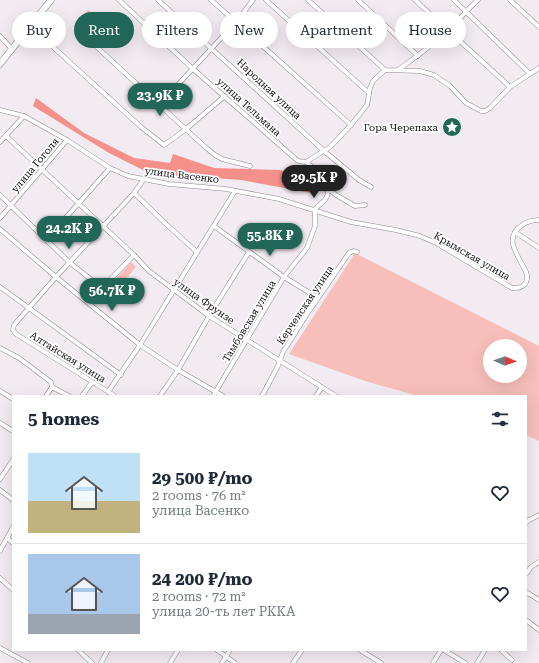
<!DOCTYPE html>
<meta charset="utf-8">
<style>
:root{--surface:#fff;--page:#f6f6f7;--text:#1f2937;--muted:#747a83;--line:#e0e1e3;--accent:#226658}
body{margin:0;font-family:"Roboto Serif",serif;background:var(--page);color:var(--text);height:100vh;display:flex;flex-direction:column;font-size:15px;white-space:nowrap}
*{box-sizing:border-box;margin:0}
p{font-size:13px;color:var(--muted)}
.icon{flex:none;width:22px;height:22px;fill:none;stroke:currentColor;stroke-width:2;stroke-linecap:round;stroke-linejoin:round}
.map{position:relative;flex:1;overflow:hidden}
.sheet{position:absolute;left:12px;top:395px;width:515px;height:256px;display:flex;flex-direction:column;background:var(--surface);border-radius:0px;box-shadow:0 4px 16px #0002}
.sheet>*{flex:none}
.hud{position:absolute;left:12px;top:12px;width:515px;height:36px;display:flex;gap:8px}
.needle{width:26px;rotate:92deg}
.buttons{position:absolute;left:483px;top:339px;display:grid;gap:8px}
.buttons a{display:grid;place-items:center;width:44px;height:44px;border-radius:50%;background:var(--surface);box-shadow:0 4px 16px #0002;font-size:20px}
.price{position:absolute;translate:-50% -34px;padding:0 9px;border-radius:14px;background:var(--accent);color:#fff;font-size:13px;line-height:26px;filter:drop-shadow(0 1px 2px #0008)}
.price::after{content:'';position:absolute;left:50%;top:24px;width:12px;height:9px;margin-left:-6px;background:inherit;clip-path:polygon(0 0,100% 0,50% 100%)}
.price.active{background:#222;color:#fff}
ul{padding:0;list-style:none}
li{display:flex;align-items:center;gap:12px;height:100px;padding:0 16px}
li+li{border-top:1px solid var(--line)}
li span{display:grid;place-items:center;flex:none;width:112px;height:80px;border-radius:0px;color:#555}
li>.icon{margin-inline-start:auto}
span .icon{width:48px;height:48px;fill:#fffc;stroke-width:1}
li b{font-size:17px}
h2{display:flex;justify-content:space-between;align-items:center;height:48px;padding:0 16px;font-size:17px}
.tag{padding:0 14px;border-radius:18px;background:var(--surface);box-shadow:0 4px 16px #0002;font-size:14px;line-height:36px}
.tag.active{background:var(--accent);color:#fff}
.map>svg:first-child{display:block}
.green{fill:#f8bfba;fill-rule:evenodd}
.forest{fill:#f5908a}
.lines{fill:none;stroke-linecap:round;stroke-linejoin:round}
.minor-casing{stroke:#8e888f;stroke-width:5}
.primary-casing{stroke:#8e888f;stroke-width:7}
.minor{stroke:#fff;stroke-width:4}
.primary{stroke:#fff;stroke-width:6}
.labels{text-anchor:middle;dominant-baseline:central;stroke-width:3.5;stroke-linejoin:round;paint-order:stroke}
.street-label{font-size:10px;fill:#131113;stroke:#fff}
.poi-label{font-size:10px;fill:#131113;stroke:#fff;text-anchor:end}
</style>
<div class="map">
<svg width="539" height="663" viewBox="0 0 539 663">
<rect width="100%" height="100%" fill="#f2ebf2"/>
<g class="green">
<path d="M88,10l14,12 -12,14 -14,-12z"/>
<path d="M355,253l184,93v95l-13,-6v-39h-108l-53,-15 -76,-27zM490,346h30v30h-30z"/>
<path d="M131,262l5,5 -17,20 -6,-5z"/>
</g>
<path class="forest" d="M36,98l48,35 50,25 36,5 3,-9 41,14 67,2 37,19 -6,4 -71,-13 -41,-3 -15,-6 -10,6 -32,-7 -34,-17 -76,-47z"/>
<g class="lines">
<defs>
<g id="minor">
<path d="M119,0l74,69 105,92 8,1 24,-15 21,-22 16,-20 3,-17 3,-7 12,-11"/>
<path d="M158,0l166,151 35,29 12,7"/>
<path d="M211,0l140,125"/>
<path d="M266,0l103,93"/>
<path d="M308,0l77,70 35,1 14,4 16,11 16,17 15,8h4l5,-3 20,-21 29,-19"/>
<path d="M358,0l60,56"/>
<path d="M415,0l95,87"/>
<path d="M454,0l75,73"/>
<path d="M510,0l29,27"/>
<path d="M30,26l111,101 23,18 21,-15 40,-34"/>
<path d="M0,36l12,13"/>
<path d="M87,38l117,108 11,9 7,4 28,7"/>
<path d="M398,70c17,-12 34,-25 49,-39 11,-9 19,-21 31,-31"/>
<path d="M159,105l77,-83 17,-22"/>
<path d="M0,110l24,6 43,24 43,28 18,8 41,8 57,5 53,10 72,23 45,8 24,6 16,7 76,45c14,1 19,-9 12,-20 -7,-14 -20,-30 -3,-42 6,-5 11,-6 18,-6"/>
<path d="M6,136l128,119 15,16 60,45 127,80"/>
<path d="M0,142l24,-26"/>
<path d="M306,162l13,10 9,17 8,6 19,11 10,-1"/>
<path d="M134,193l32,31 31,28"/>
<path d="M0,195l69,67 33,26 32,-33"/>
<path d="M0,218l67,-78"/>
<path d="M214,226l70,51 34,21"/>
<path d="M0,229l56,48 84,68 38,25 45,26"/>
<path d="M515,232l24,16"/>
<path d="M46,240l64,-72"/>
<path d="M0,287l121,88"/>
<path d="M0,348l19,10 32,24 1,5 17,9"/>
<path d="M0,391l13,8"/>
<path d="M108,392l32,-47 95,-154"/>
<path d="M46,396l6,-9"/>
<path d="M82,396l10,-14"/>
<path d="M115,396l-99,-62 -3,-4 1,-5 42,-48 78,-84 10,-14"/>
<path d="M160,396l18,-26 31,-54 40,-64"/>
<path d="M213,396l71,-119 23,-29 8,-22v-17c7,-7 14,-10 13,-20"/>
<path d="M262,396l16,-30 5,-14 24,-38 42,-61 4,-2 4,1"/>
<path d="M316,396l6,-9"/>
<path d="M0,423l13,8"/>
<path d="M0,479l13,-19"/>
<path d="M0,490l13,10"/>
<path d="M526,523l3,-3 10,-5"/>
<path d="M7,538l6,5"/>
<path d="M0,551l13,-24"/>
<path d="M526,574l5,-7 8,-5"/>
<path d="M0,578l13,12"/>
<path d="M526,592l13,8"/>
<path d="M526,620l13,10"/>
<path d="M0,648l28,15"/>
<path d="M78,650l14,13"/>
<path d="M217,650l18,13"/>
<path d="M360,650l21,13"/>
<path d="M444,650l21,13"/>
<path d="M501,650l11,10"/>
<path d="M101,663l7,-13"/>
<path d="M170,663l8,-13"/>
<path d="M222,663l8,-13"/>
<path d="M293,663l9,-13"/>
<path d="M433,663l8,-13"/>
<path d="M477,663l8,-13"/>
</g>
<path id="primary" d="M0,64l51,-64"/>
</defs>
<use href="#minor" class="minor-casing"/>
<use href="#primary" class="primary-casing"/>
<use href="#minor" class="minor"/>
<use href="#primary" class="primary"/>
</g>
<defs>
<symbol id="sight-disc" viewBox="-11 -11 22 22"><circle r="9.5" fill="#226658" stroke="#fff"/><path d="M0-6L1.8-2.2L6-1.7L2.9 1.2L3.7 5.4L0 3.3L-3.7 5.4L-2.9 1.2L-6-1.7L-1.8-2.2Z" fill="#fff"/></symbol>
</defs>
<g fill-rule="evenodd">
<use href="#sight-disc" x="441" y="116" width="22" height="22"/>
</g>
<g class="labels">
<g class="street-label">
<text transform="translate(269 89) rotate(43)">Народная улица</text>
<text transform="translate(249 107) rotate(42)">улица Тельмана</text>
<text transform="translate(35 165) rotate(-50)">улица Гоголя</text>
<text transform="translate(182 175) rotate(7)">улица Васенко</text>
<text transform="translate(472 256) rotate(30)">Крымская улица</text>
<text transform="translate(204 301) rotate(35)">улица Фрунзе</text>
<text transform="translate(305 305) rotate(-56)">Керченская улица</text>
<text transform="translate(249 321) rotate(-59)">Тамбовская улица</text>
<text transform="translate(68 357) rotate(32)">Алтайская улица</text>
</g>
<g class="poi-label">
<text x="438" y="127">Гора Черепаха</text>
</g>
</g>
</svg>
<div class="buttons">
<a><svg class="needle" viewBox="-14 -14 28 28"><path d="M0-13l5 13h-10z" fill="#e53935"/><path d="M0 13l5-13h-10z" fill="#747a83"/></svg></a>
</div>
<b class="price" style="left:160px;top:117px">23.9K ₽</b>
<b class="price active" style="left:314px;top:199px">29.5K ₽</b>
<b class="price" style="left:69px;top:250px">24.2K ₽</b>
<b class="price" style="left:270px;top:257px">55.8K ₽</b>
<b class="price" style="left:112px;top:312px">56.7K ₽</b>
<div class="hud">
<a class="tag">Buy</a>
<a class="tag active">Rent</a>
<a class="tag">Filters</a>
<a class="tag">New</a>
<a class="tag">Apartment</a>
<a class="tag">House</a>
</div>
<section class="sheet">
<h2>5 homes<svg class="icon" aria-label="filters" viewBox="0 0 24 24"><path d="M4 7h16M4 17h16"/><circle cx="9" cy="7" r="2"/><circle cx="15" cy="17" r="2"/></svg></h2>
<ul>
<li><span style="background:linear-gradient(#bfe0f5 60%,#c2b280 0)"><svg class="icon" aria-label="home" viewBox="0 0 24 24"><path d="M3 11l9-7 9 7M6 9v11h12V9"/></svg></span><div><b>29 500 ₽/mo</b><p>2 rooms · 76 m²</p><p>улица Васенко</p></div><svg class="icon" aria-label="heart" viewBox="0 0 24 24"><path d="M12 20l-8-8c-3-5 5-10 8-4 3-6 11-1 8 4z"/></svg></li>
<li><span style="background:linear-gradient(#a9c7e8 75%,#9aa5b1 0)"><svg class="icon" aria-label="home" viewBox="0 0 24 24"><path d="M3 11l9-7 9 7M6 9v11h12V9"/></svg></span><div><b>24 200 ₽/mo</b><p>2 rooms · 72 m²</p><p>улица 20-ть лет РККА</p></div><svg class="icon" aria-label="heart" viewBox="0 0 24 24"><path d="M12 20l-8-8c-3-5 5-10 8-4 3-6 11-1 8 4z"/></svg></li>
</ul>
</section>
</div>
